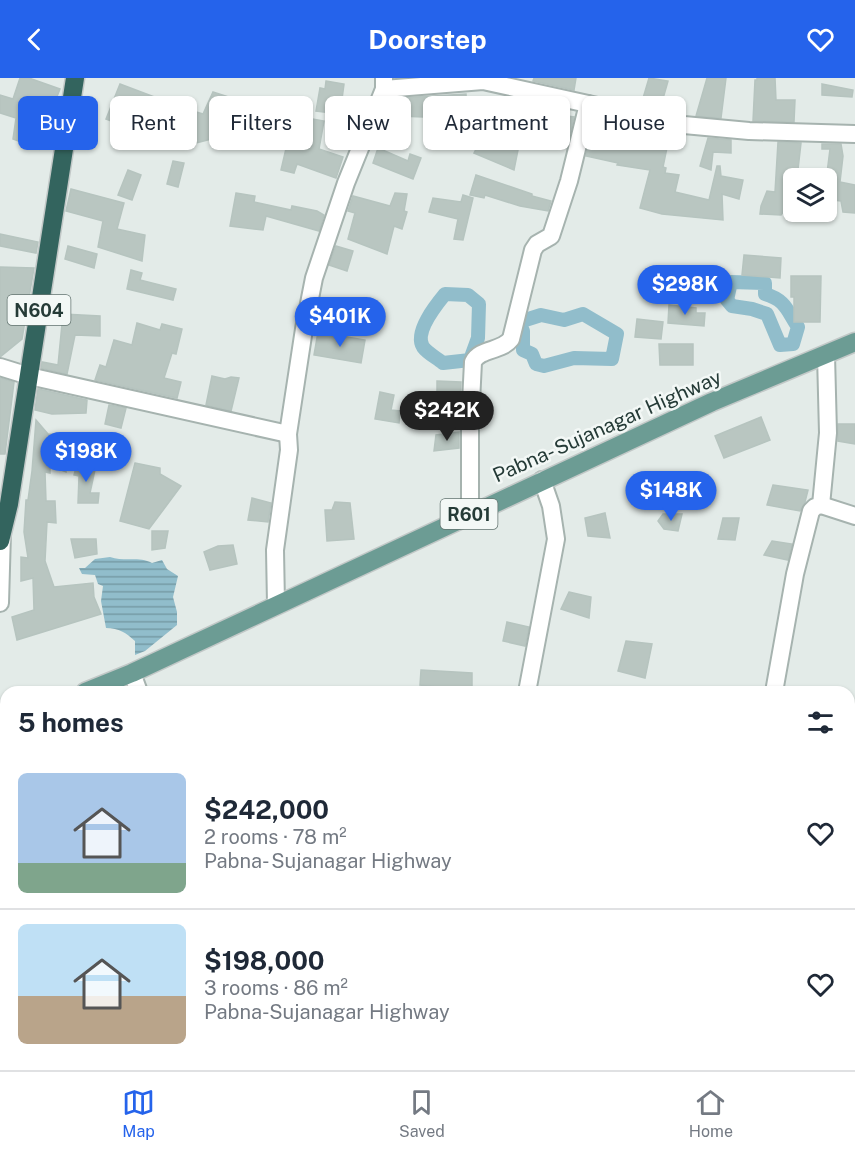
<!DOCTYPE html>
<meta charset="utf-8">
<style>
:root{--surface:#fff;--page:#f6f6f7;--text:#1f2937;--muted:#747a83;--line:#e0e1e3;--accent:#2563eb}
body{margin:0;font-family:"Public Sans",sans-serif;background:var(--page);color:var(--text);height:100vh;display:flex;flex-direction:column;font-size:22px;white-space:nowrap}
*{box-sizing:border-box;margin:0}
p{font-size:20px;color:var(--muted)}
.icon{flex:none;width:33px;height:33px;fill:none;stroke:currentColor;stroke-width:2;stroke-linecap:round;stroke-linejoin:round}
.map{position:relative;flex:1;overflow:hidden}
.drawer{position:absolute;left:0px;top:608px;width:855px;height:386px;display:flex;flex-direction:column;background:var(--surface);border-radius:18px 18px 0 0;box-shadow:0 2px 4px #0004}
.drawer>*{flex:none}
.top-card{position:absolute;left:18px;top:18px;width:819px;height:54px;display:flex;gap:12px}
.controls{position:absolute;left:783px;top:90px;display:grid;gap:12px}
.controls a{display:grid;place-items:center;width:54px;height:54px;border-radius:9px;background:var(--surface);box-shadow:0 2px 4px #0004;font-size:30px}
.price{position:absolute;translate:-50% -51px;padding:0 14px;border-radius:21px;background:var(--accent);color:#fff;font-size:20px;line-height:39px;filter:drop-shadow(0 2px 3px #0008)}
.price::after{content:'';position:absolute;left:50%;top:36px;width:18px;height:14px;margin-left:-9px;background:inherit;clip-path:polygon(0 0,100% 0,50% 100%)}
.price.selected{background:#222;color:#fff}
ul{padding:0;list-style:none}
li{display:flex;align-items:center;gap:18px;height:150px;padding:0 18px}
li+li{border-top:2px solid var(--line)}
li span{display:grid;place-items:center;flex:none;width:168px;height:120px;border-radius:9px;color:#555}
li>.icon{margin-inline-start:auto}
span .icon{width:72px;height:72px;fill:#fffc;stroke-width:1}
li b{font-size:26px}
h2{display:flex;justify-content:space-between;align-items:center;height:72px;padding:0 18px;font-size:26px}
.chip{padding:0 21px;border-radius:9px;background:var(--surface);box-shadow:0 2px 4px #0004;font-size:21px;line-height:54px}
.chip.selected{background:var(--accent);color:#fff}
header{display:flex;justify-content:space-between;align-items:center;height:78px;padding:0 18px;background:var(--accent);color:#fff;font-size:27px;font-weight:700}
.tabs{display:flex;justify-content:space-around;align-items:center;height:84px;border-top:2px solid var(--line);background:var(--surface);font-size:16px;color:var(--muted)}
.tabs a{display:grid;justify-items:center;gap:3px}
.tabs .selected{color:var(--accent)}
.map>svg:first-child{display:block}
.water{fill:url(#water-rules)}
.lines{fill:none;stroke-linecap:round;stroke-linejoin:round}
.canal{stroke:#91bdcb;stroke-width:14}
.building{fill:#b9c6c1;stroke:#b6c4bf;stroke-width:1.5}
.minor-casing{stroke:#a6b3af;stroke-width:20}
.major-casing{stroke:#c2c8c7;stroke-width:21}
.highway-casing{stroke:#c2c8c7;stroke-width:21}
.minor{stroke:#fff;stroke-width:16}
.major{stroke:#6c9c94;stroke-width:18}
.highway{stroke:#33645e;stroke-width:18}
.labels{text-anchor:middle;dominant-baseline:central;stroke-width:5;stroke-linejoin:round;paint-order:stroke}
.shield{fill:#f3f8f6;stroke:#637470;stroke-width:1.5}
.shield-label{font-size:18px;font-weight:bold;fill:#253b37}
.street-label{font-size:20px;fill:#253b37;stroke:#f3f8f6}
</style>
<header><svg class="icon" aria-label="back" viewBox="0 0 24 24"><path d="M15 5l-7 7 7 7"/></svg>Doorstep<svg class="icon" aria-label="heart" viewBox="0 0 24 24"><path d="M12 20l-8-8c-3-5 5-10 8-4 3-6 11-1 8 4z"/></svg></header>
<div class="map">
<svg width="855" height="992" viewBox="0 0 855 992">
<defs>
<pattern id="water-rules" width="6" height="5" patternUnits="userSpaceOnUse" patternTransform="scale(1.5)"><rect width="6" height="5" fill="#91bdcb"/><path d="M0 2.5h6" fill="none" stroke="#769ba6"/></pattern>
</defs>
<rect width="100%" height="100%" fill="#e3ebe8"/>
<path class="water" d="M110,479c15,5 29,-1 42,6l10,-3 5,9 11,7 -5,21 4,15v13l-32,26 -10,4v-14c-9,-8 -16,-13 -29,-13l-5,-27 2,-15 -5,-2 -3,-9 -13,-1 -3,-6h6l10,-9z"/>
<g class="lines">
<g class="canal">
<path d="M731,204l34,1v11c21,6 22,17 33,33l-5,17 -13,1 -13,-31 -15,-5 -20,-3 -5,-6z"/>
<path d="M445,216l23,1 11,9 -1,34 -8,22 -27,3c-6,-5 -16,-10 -20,-16 -9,-15 13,-42 22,-53z"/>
<path d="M583,236l34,20 -5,25 -38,-1 -30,8 -8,-2 -4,-10 -9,-4v-19l-4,-9 22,-7 23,5z"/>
</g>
</g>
<g class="building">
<path d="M20,0h9l31,11 -6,15 -2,-1 -4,22 -5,-2 -4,26 -14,-8 -1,2 -11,-4 3,-21 -16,-5v-18l13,4z"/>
<path d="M534,0h42l-2,12 -41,-9z"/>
<path d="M649,0l19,3 -8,28 -19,-4z"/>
<path d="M707,0h19l-5,40 -25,-2z"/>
<path d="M757,0h18l1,22h19l-1,22 -41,-1 2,-41h2z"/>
<path d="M326,3l18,3 -4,30 -24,-3 4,-23 5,1z"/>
<path d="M120,6l37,14 -14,35 -37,-14z"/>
<path d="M822,6l31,6 -1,7 -30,-2z"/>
<path d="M213,14l22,7 -1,17 -8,-3 -11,25 -23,6 1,-33 10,3z"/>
<path d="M466,16l1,29 38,-4 4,-21 22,4 -1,20 -11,-4 1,22 -6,30 -40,-17 6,-12 -33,-3 4,-20 -53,-2 3,-18z"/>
<path d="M263,21l16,9 -2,19 -16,-9z"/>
<path d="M551,36l23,3 -6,25h-21z"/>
<path d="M307,40l17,3 -5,28 24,8 -7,21 -39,-14 -3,9 -13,-3 7,-30 -5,-1 4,-16 18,5z"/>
<path d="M595,42l39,5 36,8 -7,34 3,1 -1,5 14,2 -4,17 34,8 8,-34h3l1,10 22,4 -4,19 -17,-5 1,26 -61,-6 -22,-6 10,-38 -33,-5 1,-2 -32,-7z"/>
<path d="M708,60l23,2v13l-18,-1 -2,18 -11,-4z"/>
<path d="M778,64l23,1 -4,35h-3v19l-13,18 -21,-1 1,-8 6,-15 8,1z"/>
<path d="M822,66h19l2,12 -3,26 15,3v28l-12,-1 -2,-11 -15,-2v-9l7,-18 -6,1 3,-24h-8z"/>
<path d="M378,70l30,13 2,-7 11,4 -8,21 -40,-16z"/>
<path d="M173,83l11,2 -6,24 -11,-3z"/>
<path d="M128,92l13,5 -9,25 -14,-5z"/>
<path d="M476,97l56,19v2l19,5 -3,10 -28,-5 -35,-11 -1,3 -14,-3z"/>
<path d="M71,111l53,14 -7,26 28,6 -3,26 -44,-14 5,-26 -37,-10z"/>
<path d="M236,115l19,3 -1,6 37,8 1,-4 25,5 7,4 -5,16 -53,-15 -3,14 -33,-4z"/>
<path d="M395,115l12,1 -3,17 3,1 -5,17 -8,-3 -7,28 -39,-15 7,-26 -7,-2 5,-15 37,10z"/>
<path d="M463,117l10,3 -10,42 -9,-1 4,-20 -29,-7 4,-14 28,4z"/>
<path d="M0,156l38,8 -2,11 -36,-7z"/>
<path d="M68,168l29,8 -3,14 -29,-9z"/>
<path d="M336,168l17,5 -6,20 -18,-6z"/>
<path d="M744,177l37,3 -1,20 -38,-3z"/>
<path d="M0,189l34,1 -12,71 -22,18z"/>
<path d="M131,192l11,3 -2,7 36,9 -3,11 -46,-11z"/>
<path d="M791,198h30l-1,46h-26v-25h-3z"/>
<path d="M669,227l27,3v5h9l-1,13 -36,-3z"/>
<path d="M63,236l37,2v20l-25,-1 -8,39 -26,-6 1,-6 16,3z"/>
<path d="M637,241l26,3 -2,17 -26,-2z"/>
<path d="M137,245l23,7 2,-6 20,5 -6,25 -4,-1 -8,25 17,4 -4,16 -82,-18 5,-15 6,2 8,-27 18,5z"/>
<path d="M318,254l47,8 -4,23 -47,-8z"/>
<path d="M659,266h34v21h-33z"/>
<path d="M212,298l13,3 6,-2 8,1 -8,33 -25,-6z"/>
<path d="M0,300l14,4 -9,72h-5z"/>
<path d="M437,303l24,1 -1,20 -23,-2z"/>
<path d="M38,311l49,11 -1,13 -34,1 -17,-4z"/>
<path d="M380,314l14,3 -3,15 9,1 -1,12 -24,-4z"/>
<path d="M109,327l17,3 -5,20 -16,-4z"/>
<path d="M761,339l9,23 -46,18 -9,-22z"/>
<path d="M36,342l12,14 16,1 2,37 -16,-6v7l-5,-1 1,29h9l1,22 -9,-1 -2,39 9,26 39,-4 1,14 7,17 -84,26 -5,-23 22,-7 -1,-32 -12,3v-24l7,1 -4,-26 2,-32h2l4,-29z"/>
<path d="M838,346h17v20l-17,-3z"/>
<path d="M459,354v16l-25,3 2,-16z"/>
<path d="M101,361l15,1 -4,16 -14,-3z"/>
<path d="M78,383l18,4 -6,28h9l-1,10h-20l1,-27 -5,-1z"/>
<path d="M135,385l25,5v6l21,12 -32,43 -29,-8z"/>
<path d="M668,397h28l11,6 1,12 -22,6 -18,-8z"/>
<path d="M773,407l35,5 -3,12 -5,9 -33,-6z"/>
<path d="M252,420l19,5 -3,19 -20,-2z"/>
<path d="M335,424l15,1 4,36 -27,2 -2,-31h7z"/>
<path d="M605,435l5,25 -22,-2 -3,-18z"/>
<path d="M663,436h19l-4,17 -14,-2 -6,-8z"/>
<path d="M723,440h16l-4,22 -17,-1z"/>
<path d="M152,453h16l-3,17 -13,2z"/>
<path d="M71,461h25l1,15 -22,4z"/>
<path d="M772,463l20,3 -4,16 -24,-5z"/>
<path d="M233,467l4,19 -27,6 -6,-18 14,-6z"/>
<path d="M569,514l22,5 -2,21 -28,-9z"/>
<path d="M507,544l22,5 -4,19 -22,-5z"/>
<path d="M626,563l26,3 -7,34 -27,-7z"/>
<path d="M421,592l51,3v18l-52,-6z"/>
</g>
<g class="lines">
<defs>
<g id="minor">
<path d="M384,11l99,-8 201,44 65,6 106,3"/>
<path d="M0,289l29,9 259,58 16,-105 10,-51 32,-95 38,-94v-11"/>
<path d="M821,427l34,11"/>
<path d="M470,435v-91l3,-60c7,-14 28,-10 38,-23l22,-89 4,-6 14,-8 18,-55 19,-77"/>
<path d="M0,525l2,-70"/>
<path d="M276,526l-1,-54 14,-100 -1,-16"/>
<path d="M132,595l7,19"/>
<path d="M527,614l29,-153 -5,-33 -9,-26"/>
<path d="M774,614l21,-118 16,-63 4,-4 6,-2 7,-72 -2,-78"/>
<path d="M0,828l6,-93"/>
<path d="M849,829h6"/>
<path d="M728,987l1,5"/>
</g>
<g id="major">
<path d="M85,614l47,-19 580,-271 143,-60"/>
<path d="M0,643l6,-2"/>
</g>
<path id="highway" d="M0,463l9,-37 66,-426"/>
</defs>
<use href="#minor" class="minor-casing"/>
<use href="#major" class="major-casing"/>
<use href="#highway" class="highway-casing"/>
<use href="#minor" class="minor"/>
<use href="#major" class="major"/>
<use href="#highway" class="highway"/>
</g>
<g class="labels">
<g class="shield">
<rect x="7.5" y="217" width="63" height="30" rx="4.5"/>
<rect x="440.5" y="421" width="57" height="30" rx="4.5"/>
</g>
<g class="shield-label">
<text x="39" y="232">N604</text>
<text x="469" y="436">R601</text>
</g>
<g class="street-label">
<text transform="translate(607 348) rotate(-24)">Pabna- Sujanagar Highway</text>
</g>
</g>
</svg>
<div class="controls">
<a><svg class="icon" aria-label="layers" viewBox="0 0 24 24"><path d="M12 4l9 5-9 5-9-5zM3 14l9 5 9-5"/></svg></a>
</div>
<b class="price" style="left:685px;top:238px">$298K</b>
<b class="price" style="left:340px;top:270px">$401K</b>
<b class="price selected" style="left:447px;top:364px">$242K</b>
<b class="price" style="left:86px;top:405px">$198K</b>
<b class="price" style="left:671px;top:444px">$148K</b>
<div class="top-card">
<a class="chip selected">Buy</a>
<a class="chip">Rent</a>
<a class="chip">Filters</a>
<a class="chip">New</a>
<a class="chip">Apartment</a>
<a class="chip">House</a>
</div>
<section class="drawer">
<h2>5 homes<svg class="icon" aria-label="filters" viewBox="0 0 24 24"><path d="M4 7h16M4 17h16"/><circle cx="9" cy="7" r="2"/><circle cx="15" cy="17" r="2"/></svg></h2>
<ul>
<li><span style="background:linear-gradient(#a9c7e8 75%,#7fa58c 0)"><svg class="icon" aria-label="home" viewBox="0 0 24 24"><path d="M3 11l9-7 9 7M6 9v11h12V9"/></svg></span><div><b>$242,000</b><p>2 rooms · 78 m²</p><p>Pabna- Sujanagar Highway</p></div><svg class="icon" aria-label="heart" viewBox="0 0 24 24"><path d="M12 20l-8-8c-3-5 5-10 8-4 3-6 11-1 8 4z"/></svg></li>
<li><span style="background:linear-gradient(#bfe0f5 60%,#b9a48a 0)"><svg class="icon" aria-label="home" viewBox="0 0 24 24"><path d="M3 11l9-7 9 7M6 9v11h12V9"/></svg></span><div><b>$198,000</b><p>3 rooms · 86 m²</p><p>Pabna-Sujanagar Highway</p></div><svg class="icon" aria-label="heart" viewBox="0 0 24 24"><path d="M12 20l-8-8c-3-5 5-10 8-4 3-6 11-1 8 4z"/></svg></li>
</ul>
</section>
</div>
<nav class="tabs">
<a class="selected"><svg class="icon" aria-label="map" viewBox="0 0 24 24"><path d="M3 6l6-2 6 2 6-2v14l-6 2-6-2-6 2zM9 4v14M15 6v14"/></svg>Map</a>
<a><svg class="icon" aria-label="saved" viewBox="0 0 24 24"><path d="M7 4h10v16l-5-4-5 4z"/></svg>Saved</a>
<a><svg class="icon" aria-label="home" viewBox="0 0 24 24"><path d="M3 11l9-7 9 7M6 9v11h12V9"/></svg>Home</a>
</nav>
